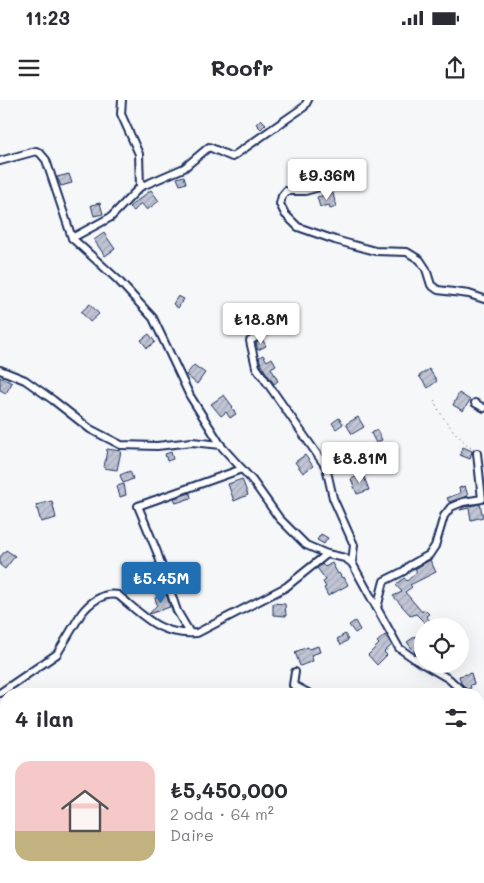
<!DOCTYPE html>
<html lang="tr">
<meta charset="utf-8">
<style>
:root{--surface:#fff;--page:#f2f2f3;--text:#2b2b33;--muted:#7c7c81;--accent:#1f6fb2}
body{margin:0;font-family:Mali,sans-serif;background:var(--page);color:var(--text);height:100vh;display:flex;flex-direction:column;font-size:19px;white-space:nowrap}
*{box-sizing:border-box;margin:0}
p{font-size:16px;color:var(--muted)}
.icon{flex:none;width:28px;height:28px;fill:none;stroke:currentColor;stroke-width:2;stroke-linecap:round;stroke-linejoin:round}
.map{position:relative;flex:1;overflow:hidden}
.details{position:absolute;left:0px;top:588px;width:485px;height:196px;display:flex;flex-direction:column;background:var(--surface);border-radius:20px 20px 0 0;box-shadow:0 5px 20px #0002}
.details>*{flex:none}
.fabs{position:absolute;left:414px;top:518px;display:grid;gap:10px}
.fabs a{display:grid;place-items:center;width:55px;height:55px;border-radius:50%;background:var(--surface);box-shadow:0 5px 20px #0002;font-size:25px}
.price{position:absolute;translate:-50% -42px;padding:0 11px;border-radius:5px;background:#fff;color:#222;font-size:16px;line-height:32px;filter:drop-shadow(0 1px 2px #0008)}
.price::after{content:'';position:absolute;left:50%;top:30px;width:15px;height:11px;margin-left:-8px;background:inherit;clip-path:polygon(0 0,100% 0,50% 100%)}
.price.on{background:var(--accent);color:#fff}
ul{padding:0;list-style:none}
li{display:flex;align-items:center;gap:15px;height:125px;padding:0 15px}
li span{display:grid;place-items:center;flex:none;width:140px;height:100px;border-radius:15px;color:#555}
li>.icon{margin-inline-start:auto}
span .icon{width:60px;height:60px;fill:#fffc;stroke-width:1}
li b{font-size:21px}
h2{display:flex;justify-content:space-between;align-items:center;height:60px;padding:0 15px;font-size:21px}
.status{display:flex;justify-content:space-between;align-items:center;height:35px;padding:0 25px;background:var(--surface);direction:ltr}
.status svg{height:14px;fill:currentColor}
header{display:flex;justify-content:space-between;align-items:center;height:65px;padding:0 15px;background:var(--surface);font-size:22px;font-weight:800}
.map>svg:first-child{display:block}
.building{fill:url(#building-hatch);stroke:#1b2f5e}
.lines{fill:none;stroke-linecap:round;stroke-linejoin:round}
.minor-casing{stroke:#1b2f5e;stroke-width:10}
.path{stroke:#1b2f5e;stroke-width:1;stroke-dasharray:1 4;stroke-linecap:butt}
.minor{stroke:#fff;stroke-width:6}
</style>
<div class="status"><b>11:23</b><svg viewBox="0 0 49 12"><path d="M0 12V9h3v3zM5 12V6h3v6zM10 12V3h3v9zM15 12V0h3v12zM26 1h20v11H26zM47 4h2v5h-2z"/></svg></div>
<header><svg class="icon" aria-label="menu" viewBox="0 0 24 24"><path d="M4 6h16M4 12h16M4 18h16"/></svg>Roofr<svg class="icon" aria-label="share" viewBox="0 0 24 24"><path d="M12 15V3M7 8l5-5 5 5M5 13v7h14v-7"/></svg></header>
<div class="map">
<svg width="484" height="783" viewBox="0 0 484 783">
<defs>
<pattern id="building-hatch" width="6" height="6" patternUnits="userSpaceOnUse" patternTransform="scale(1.25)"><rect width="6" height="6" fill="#c0c4d3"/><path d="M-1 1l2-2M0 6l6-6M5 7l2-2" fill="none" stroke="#a4a9b8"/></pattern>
</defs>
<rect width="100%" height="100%" fill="#f6f7f9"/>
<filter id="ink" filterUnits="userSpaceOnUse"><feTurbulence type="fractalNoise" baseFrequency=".02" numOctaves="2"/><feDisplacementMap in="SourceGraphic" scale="10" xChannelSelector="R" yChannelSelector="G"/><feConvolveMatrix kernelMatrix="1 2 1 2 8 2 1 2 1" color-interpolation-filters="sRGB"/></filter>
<g filter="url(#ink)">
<g class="building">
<path d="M261,19l5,5 -5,5 -5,-5z"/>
<path d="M69,74l3,9 -11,3 -4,-9z"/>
<path d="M184,76l2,7 -6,2 -3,-7z"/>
<path d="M151,90l8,11 -12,9 -6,-7 -7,8 -5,-4z"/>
<path d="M333,93l3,14 -6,2 -1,-4 -9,2 -3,-10z"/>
<path d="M100,103l3,11 -9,2 -3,-11z"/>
<path d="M104,133l11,16 -10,7 -11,-16z"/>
<path d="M178,196l6,3 -6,9 -5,-4z"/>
<path d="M90,204l9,10 -9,8 -9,-10z"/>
<path d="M149,234l6,8 -8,6 -6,-8z"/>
<path d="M262,239l4,7 -8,4 -2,-7z"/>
<path d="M263,255l4,6 5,-3 4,7 -5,3 7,13 -4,3 -13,-19 -2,-8z"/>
<path d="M194,265l11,8 -8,11 -11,-9z"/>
<path d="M429,269l8,12 -9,7 -9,-12z"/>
<path d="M0,277l12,6 -6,10 -6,-3z"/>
<path d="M459,293l11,7 -7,11 -10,-6z"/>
<path d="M224,295l9,12 -1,1 4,6 -6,4 -4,-6 -5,4 -10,-12z"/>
<path d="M358,317l6,10 -12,7 -6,-10z"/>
<path d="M339,318l4,6 -7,5 -4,-6z"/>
<path d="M377,330l5,10 -6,3 -5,-10z"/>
<path d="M463,347l9,4 -2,8 -10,-4z"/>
<path d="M107,349l14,2 -4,19 -13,-2z"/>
<path d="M171,352l2,7 -6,2 -2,-7z"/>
<path d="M305,355l8,11 -10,7 -8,-11z"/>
<path d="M130,371l3,8 -10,4 -3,-8z"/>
<path d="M363,374l6,16 -12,4 -6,-15z"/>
<path d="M242,379l6,16 -14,6 -6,-17z"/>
<path d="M124,384l2,11 -6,2 -3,-11z"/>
<path d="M465,386l3,10 -19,6 -2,-4 13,-5 -1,-5z"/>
<path d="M190,393l1,5 -15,5 -2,-5z"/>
<path d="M52,401l4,17 -15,4 -5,-17z"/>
<path d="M480,404l3,13 -12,3 -2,-12 -9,2 4,-3z"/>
<path d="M321,434l7,4 -4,6 -7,-4z"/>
<path d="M6,450l9,6 -10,13 -5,-4v-8z"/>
<path d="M430,460l6,12 -26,13 2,2 -7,5 17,20 2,-3 5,5 -3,2 5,6 -3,4 -12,-12 -5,2 -18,-20 9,-4 -6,-7 8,-7 3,3 10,-9 -2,-3z"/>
<path d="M156,463l4,15 -10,4 -3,-9 5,-2 -2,-6z"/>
<path d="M332,463l6,11 1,-1 3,5 2,-1 4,8 -20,11 -4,-8 2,-1 -3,-5 3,-2 -9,-12 5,-4 3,3z"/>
<path d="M166,494l4,13 -21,7 8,-9 -2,-7z"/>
<path d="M273,503l12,1 1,12 -13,-1z"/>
<path d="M355,521l5,9 -5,3 -6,-8z"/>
<path d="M345,534l3,6 -7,5 -4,-6z"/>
<path d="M385,535l7,10 -8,7 3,3 -10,10 -9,-10 11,-11 -2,-2z"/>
<path d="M416,536l6,9v4l-6,5 -9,-12z"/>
<path d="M318,546l2,6 -9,3 2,6 -13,5 -5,-14 13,-5 1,2z"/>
<path d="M471,573l3,11 -4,1 1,3 -4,1 -6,-6 -2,-7z"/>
</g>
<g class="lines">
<defs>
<g id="minor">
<path d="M122,0l-1,14 18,40 1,33"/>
<path d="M0,61l36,-10 4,2 6,7 26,78 46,42 35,38 37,78 32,51 30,33 27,38 27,27 21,9 18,4 7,5 47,85 23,16"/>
<path d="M334,83l-29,8h-19l-4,5 -2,8 5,10 13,13 37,13 40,11 32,1 13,8 6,9 5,16 7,5 31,4 15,5"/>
<path d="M72,138l39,-21 29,-30 44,-19 25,-21 23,10 72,-50 4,-7"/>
<path d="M287,219l-37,22 6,26 70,100 7,31 21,47 -2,18"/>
<path d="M0,270l25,10 28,20 37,29 31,16 36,1 35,-4 29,3"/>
<path d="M475,303l9,5"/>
<path d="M377,508l7,-27 20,-10 5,-5 20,-11 6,-9 9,-30 7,-9 12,-5 19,-3 -5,-46"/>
<path d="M190,533l-13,-22 -20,-59 -19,-46 104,-37"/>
<path d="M423,564l26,15 16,15"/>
<path d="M295,572l-2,13 17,9"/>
<path d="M0,593l57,-39 24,-40c8,-11 22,-22 37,-19 27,22 42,41 79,38l89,-46 41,-33"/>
<path d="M479,608l5,7"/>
<path d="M479,652l5,1"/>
<path d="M0,680l1,7"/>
</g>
</defs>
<use href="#minor" class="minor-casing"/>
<path class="path" d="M434,300c8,19 21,34 37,48"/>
<use href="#minor" class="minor"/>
</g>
</g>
</svg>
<div class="fabs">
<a><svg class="icon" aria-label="locate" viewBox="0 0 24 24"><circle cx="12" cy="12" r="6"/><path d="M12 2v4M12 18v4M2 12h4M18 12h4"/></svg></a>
</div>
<b class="price" style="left:327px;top:101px">₺9.36M</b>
<b class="price" style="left:261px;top:245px">₺18.8M</b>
<b class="price" style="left:360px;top:384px">₺8.81M</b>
<b class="price on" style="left:161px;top:504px">₺5.45M</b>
<section class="details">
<h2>4 ilan<svg class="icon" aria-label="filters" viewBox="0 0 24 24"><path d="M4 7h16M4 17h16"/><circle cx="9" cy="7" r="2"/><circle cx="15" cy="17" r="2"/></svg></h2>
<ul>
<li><span style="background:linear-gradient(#f6c9c9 70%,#c2b280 0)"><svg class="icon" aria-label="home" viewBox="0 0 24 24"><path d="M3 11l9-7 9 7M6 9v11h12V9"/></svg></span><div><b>₺5,450,000</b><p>2 oda · 64 m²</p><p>Daire</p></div></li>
</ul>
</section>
</div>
